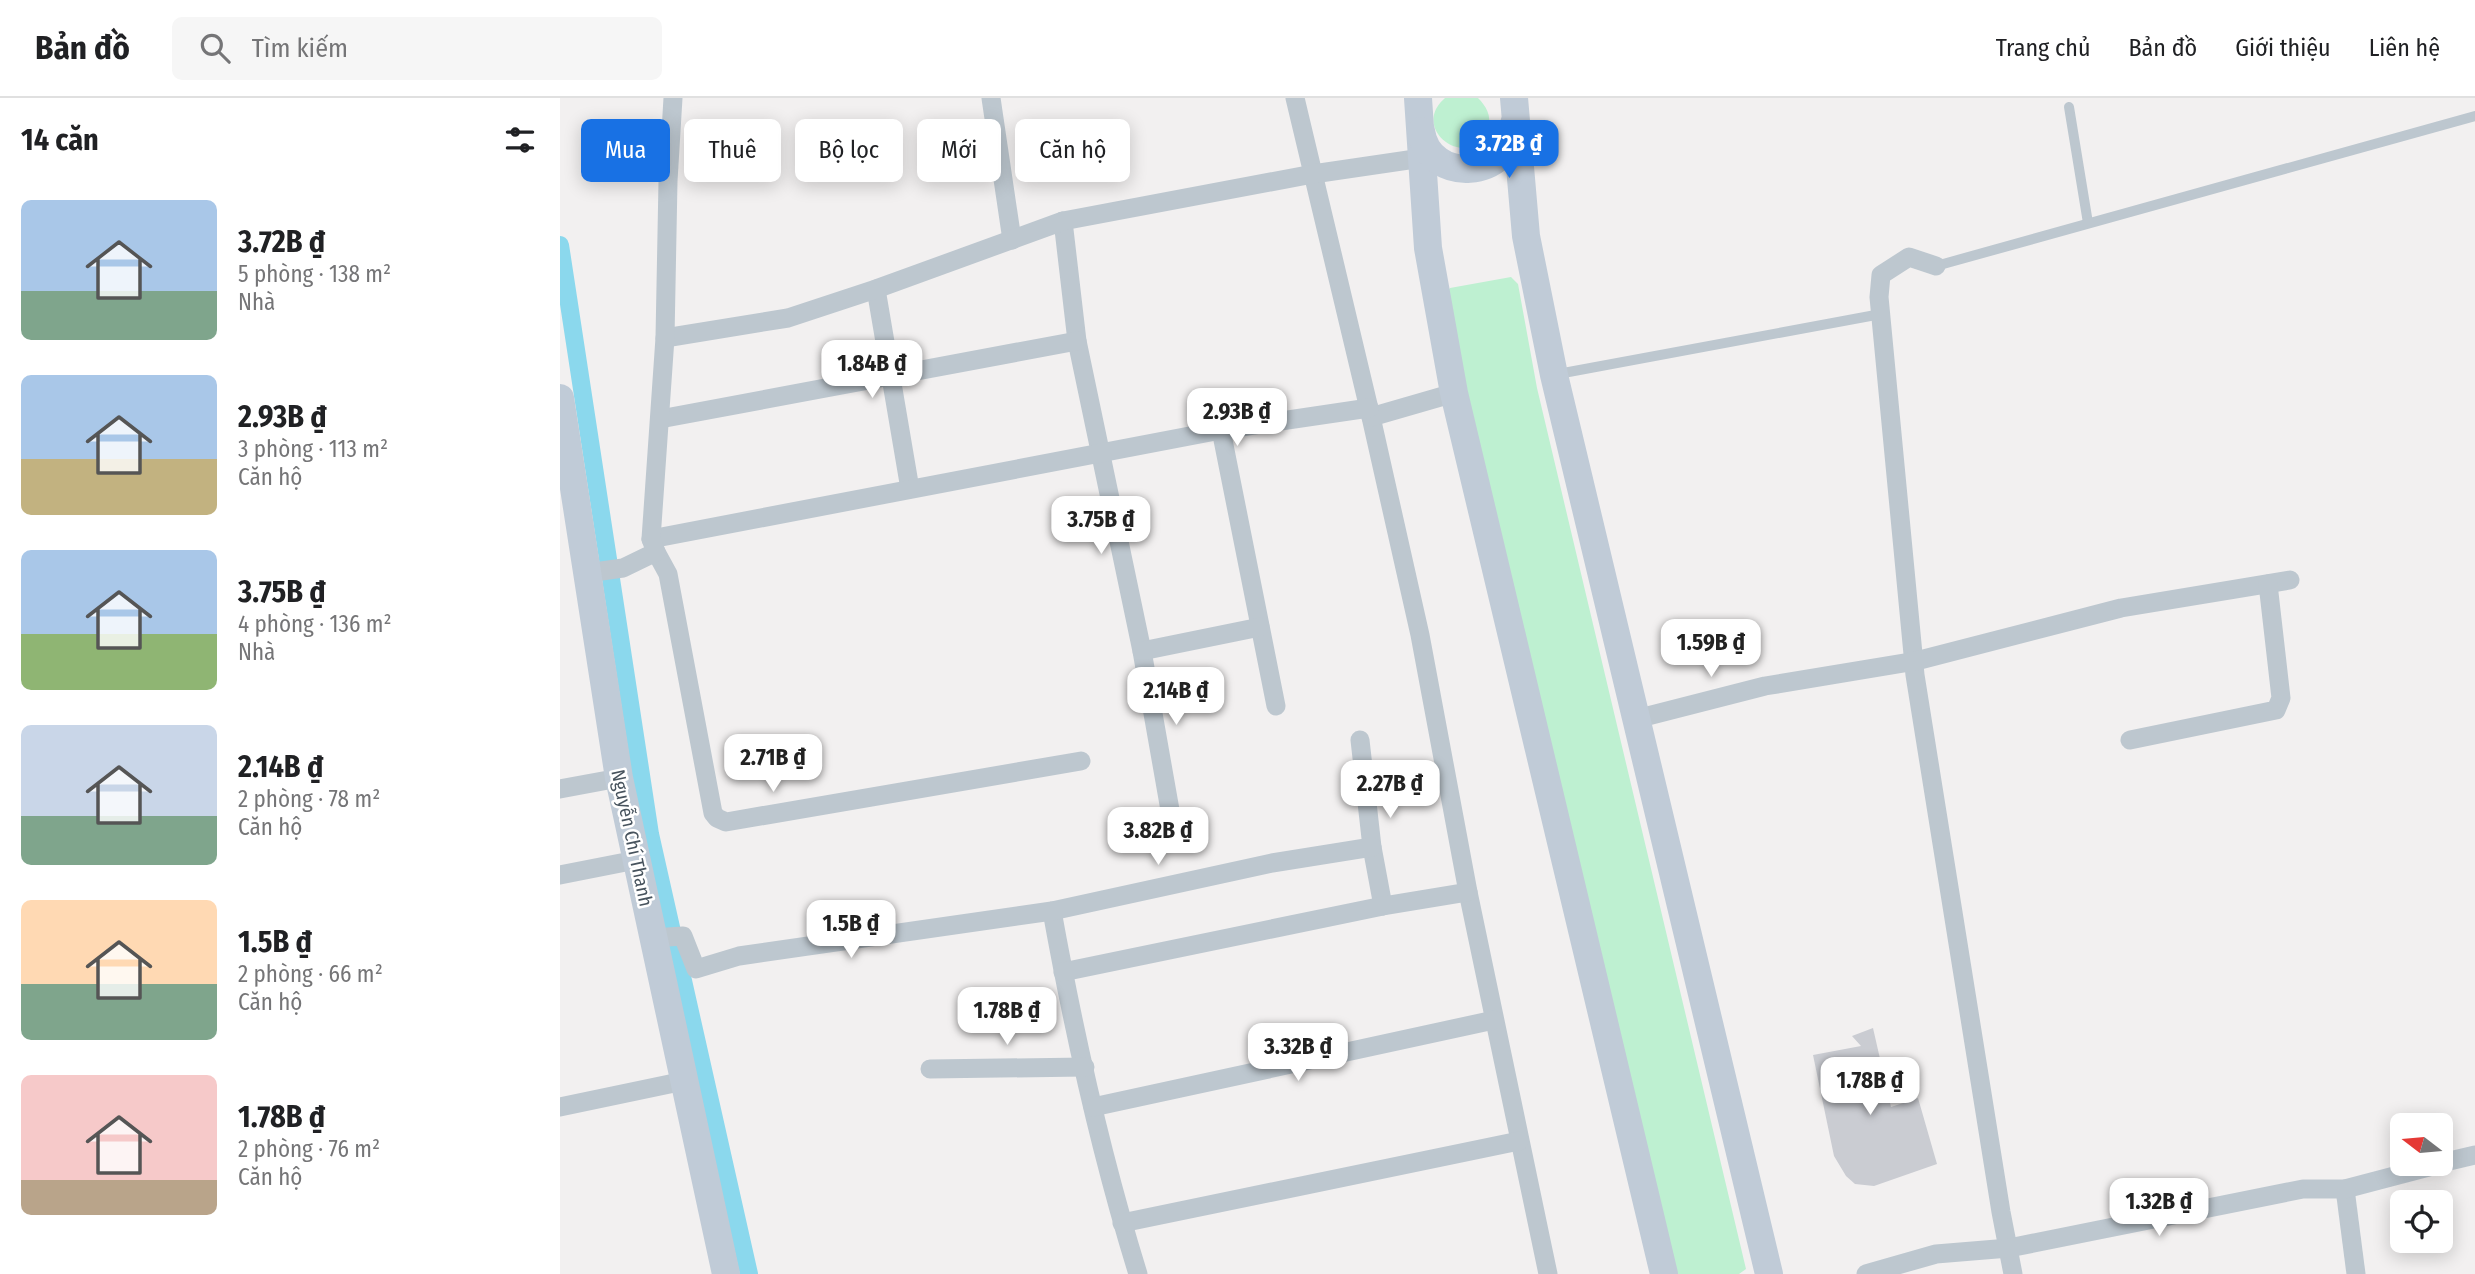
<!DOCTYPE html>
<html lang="vi">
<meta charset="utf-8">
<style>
:root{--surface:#fff;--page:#f6f6f6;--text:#202124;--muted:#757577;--line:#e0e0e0;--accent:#1871e4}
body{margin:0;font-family:"Fira Sans Condensed",sans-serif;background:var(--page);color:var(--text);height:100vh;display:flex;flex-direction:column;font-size:26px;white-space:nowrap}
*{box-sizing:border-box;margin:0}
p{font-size:23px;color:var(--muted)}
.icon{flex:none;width:38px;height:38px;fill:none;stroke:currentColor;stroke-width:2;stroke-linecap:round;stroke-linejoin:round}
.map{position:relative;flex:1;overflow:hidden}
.side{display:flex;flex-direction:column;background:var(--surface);width:560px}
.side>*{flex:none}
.guide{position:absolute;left:21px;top:21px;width:665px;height:63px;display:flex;gap:14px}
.needle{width:46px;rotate:286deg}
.tools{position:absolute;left:1830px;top:1015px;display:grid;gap:14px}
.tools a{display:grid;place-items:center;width:63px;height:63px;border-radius:10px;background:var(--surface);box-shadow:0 4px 18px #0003;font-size:35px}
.price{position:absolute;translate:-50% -60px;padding:0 16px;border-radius:14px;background:#fff;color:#222;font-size:23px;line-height:46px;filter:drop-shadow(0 2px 4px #0008)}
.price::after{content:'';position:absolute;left:50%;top:42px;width:21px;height:16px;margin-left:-10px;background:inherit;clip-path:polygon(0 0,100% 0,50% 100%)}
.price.current{background:var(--accent);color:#fff}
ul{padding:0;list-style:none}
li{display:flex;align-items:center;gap:21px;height:175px;padding:0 21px}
li span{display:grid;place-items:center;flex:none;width:196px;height:140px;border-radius:10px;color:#555}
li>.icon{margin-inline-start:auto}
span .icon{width:84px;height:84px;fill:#fffc;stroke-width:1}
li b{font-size:30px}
h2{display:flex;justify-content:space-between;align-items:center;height:84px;padding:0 21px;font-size:30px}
.tag{padding:0 24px;border-radius:10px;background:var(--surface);box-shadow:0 4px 18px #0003;font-size:24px;line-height:63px}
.tag.current{background:var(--accent);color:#fff}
header{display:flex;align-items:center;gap:42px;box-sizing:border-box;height:98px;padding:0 35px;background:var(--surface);border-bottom:2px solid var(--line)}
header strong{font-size:33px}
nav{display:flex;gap:38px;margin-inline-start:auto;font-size:24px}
.search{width:490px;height:63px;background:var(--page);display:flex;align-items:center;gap:18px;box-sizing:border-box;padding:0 24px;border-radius:10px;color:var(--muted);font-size:26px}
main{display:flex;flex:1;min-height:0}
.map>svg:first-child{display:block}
.green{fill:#bef0d1}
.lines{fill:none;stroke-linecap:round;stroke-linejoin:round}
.canal{stroke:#8bd8ed;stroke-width:18}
.building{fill:#caccd2}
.lane{stroke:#bdc7cf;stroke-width:10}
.street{stroke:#bdc7cf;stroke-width:19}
.secondary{stroke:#c0cbd7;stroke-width:28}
.labels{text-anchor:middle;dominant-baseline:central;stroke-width:5;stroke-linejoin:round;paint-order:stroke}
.street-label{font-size:19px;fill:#47535d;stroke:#fff}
</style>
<header>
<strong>Bản đồ</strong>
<div class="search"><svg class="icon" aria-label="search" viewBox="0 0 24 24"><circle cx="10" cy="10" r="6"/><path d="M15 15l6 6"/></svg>Tìm kiếm</div>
<nav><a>Trang chủ</a><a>Bản đồ</a><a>Giới thiệu</a><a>Liên hệ</a></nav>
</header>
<main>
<section class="side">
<h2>14 căn<svg class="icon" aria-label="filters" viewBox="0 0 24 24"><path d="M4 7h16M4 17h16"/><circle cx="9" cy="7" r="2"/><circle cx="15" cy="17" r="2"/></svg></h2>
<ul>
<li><span style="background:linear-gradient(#a9c7e8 65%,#7fa58c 0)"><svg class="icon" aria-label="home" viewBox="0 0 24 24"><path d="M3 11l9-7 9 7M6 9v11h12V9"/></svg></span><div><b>3.72B ₫</b><p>5 phòng · 138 m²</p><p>Nhà</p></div></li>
<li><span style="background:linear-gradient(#a9c7e8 60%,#c2b280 0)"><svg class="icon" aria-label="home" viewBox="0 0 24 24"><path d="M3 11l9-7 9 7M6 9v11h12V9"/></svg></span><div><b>2.93B ₫</b><p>3 phòng · 113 m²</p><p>Căn hộ</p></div></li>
<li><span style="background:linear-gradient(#a9c7e8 60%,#8fb573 0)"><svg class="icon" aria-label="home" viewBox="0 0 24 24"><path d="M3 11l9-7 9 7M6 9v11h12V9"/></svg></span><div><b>3.75B ₫</b><p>4 phòng · 136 m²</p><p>Nhà</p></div></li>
<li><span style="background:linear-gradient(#c9d6e8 65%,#7fa58c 0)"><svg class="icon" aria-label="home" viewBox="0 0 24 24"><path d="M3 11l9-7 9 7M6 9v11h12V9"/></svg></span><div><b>2.14B ₫</b><p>2 phòng · 78 m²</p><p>Căn hộ</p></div></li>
<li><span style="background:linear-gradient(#ffd9b3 60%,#7fa58c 0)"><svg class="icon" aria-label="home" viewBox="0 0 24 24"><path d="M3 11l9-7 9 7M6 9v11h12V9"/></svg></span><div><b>1.5B ₫</b><p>2 phòng · 66 m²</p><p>Căn hộ</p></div></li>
<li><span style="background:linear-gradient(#f6c9c9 75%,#b9a48a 0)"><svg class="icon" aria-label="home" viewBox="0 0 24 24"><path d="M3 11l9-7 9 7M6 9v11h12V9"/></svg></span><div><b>1.78B ₫</b><p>2 phòng · 76 m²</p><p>Căn hộ</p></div></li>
</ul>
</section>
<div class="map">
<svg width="1915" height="1176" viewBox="0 0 1915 1176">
<rect width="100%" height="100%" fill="#f2f0f0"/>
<g class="green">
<path d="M885,0h33c8,8 14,18 10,30 -14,46 -81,3 -43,-30z"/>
<path d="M951,179l7,7 19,104 209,881 -7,5h-68l-226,-979 5,-7z"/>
</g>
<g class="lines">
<path class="canal" d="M0,147l90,589 99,440"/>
</g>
<path class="building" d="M1313,930l18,79 27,-9 19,66 -63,22 -19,-2 -9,-8 -12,-20 -21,-101 48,-9 -9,-10z"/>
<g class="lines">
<g class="lane">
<path d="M1509,9l19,116"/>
<path d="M1376,168l539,-150"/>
<path d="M998,276l323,-60"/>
</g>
<g class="street">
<path d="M431,0l21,142"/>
<path d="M735,0l76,319 49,218 48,257 80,382"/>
<path d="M503,123l14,120 65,310 28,159"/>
<path d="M1376,168l-27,-9 -28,18 -2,22 36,378 86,537 12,62"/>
<path d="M316,191l34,200"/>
<path d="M105,240l123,-20 88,-29 187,-68 250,-47 109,-16"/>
<path d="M811,319l83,-24"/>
<path d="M100,321l417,-78"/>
<path d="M661,332l55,276"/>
<path d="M91,441l570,-109 148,-22"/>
<path d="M96,454l12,22 45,239 4,5 9,4 355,-61"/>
<path d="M27,475l36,-5 33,-16 -5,-13 14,-201 3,-157 5,-83"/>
<path d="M582,553l118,-24"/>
<path d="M1076,621l129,-33 151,-25 205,-53 169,-28"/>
<path d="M800,642l12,107 11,59"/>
<path d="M1570,642l146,-30 5,-12 -13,-114"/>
<path d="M0,691l59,-11"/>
<path d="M0,777l76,-15"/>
<path d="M492,813c22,122 49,244 86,363"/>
<path d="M93,840l30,-2 13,33 43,-13 313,-45 220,-48 100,-16"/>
<path d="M503,874l320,-66 85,-14"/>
<path d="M370,971l155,-2"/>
<path d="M0,1009l124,-26"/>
<path d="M533,1009l401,-87"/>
<path d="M1881,1065l34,-8"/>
<path d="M1785,1091l11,85"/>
<path d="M562,1125l397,-82"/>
<path d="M1306,1176l70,-20 73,-6 294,-59h42l95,-25"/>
</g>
<g class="secondary">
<path d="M858,0l10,150 26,145 210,881"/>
<path d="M954,0l12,138 28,139 215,899"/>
<path d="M861,33c8,54 91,49 93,-7"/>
<path d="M0,300l59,380 107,496"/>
</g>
</g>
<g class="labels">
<g class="street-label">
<text transform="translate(72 740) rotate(78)">Nguyễn Chí Thanh</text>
</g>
</g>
</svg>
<div class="tools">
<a><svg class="needle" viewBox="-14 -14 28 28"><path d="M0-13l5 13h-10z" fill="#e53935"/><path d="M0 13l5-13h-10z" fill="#757577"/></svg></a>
<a><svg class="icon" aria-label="locate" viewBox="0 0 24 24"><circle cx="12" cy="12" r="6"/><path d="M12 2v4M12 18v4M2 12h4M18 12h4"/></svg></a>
</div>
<b class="price current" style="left:949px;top:82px">3.72B ₫</b>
<b class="price" style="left:312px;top:302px">1.84B ₫</b>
<b class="price" style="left:677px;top:350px">2.93B ₫</b>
<b class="price" style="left:541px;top:458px">3.75B ₫</b>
<b class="price" style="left:1151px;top:581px">1.59B ₫</b>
<b class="price" style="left:616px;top:629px">2.14B ₫</b>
<b class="price" style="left:213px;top:696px">2.71B ₫</b>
<b class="price" style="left:830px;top:722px">2.27B ₫</b>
<b class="price" style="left:598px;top:769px">3.82B ₫</b>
<b class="price" style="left:291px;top:862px">1.5B ₫</b>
<b class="price" style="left:447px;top:949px">1.78B ₫</b>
<b class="price" style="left:738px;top:985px">3.32B ₫</b>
<b class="price" style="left:1310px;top:1019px">1.78B ₫</b>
<b class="price" style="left:1599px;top:1140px">1.32B ₫</b>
<div class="guide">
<a class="tag current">Mua</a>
<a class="tag">Thuê</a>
<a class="tag">Bộ lọc</a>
<a class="tag">Mới</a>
<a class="tag">Căn hộ</a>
</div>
</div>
</main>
